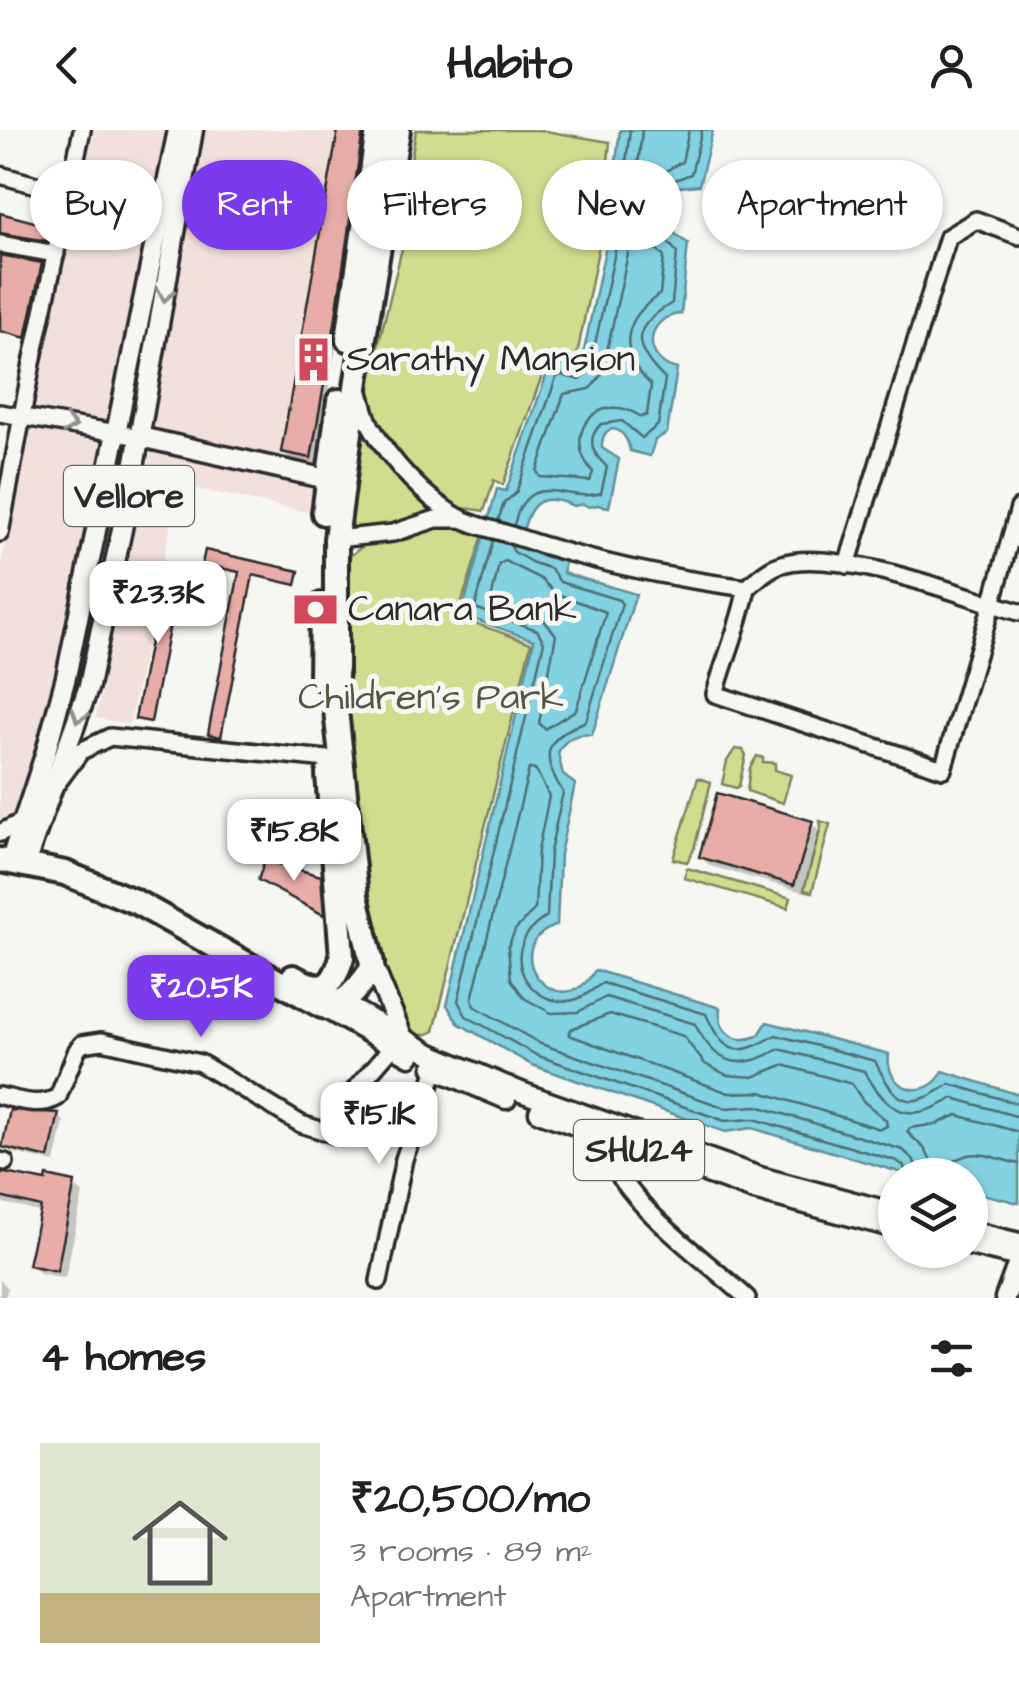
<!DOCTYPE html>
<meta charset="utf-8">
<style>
:root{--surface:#fff;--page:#f6f6f6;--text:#202124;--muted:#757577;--line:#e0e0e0;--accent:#7c3aed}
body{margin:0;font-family:"Architects Daughter",sans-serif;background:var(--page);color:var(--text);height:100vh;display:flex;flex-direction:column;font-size:38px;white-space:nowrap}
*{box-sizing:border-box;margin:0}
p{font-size:32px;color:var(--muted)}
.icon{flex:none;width:55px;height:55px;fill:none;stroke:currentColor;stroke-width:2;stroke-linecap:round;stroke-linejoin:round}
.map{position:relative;height:1168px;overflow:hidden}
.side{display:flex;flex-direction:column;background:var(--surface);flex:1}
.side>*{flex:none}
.top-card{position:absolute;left:30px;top:30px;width:960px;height:90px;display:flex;gap:20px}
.fabs{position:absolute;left:878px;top:1028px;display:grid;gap:20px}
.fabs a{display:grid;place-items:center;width:110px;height:110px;border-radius:50%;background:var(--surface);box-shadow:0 2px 8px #0004;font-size:50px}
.price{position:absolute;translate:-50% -85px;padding:0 22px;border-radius:20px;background:#fff;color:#222;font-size:32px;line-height:65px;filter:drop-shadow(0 2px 5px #0008)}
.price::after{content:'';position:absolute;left:50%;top:60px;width:30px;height:22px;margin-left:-15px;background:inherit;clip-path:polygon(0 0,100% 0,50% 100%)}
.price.active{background:var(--accent);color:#fff}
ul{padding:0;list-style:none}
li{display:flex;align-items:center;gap:30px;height:250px;padding:0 40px}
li+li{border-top:2px solid var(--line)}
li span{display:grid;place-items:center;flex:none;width:280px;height:200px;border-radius:0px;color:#555}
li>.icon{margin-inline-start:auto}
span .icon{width:120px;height:120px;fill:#fffc;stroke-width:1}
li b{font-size:42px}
h2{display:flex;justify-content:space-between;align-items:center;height:120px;padding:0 40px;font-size:42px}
.chip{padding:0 35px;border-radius:45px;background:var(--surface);box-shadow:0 2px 8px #0004;font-size:35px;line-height:90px}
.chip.active{background:var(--accent);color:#fff}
header{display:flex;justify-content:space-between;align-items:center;height:130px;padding:0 40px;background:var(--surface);font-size:45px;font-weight:800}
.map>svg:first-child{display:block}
.built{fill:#f2e0dc}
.green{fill:#d1dc8f;stroke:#7e845d;stroke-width:2.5}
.water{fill:#83d2e1;stroke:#608f98;stroke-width:2.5}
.shadow{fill:#0003}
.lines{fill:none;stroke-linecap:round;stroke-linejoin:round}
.shore{stroke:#4e6e74;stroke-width:2.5}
.building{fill:#e8ada9;stroke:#2b2b2b;stroke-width:2.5}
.minor-casing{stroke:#2b2b2b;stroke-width:22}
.major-casing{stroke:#2b2b2b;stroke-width:25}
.highway-casing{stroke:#2b2b2b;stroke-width:30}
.minor{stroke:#f6f6f2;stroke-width:15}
.major{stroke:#f6f6f2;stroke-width:18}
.highway{stroke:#f6f6f2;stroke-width:22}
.oneway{stroke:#90908e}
.labels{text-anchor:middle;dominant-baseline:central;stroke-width:10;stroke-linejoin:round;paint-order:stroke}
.shield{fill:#f6f6f2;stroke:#686867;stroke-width:2.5}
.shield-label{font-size:35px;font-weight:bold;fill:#2b2b2b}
.poi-label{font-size:38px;fill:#2b2b2b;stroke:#f6f6f2;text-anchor:start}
.park-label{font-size:38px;fill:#545744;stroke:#f6f6f2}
</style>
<header><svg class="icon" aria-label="back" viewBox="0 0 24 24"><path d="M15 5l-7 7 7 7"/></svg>Habito<svg class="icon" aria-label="person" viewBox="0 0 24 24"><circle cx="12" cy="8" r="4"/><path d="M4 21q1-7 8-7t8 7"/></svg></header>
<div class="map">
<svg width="1019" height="1168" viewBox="0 0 1019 1168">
<rect width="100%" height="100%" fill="#f6f6f2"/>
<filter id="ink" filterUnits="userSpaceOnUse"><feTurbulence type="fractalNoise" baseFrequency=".01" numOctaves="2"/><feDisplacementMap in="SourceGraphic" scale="20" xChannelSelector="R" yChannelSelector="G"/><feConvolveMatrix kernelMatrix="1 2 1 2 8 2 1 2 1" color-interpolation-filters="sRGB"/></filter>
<g filter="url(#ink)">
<g class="built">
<path d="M87,0h86l-65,296 -80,-14z"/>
<path d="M198,0h168l-54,340 -167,-37z"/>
<path d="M27,297l79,13 -51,247 -41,132 -14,4v-253z"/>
<path d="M152,317l162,34 -6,31 -129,-27 -50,240 -33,-7z"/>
</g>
<g class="green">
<path d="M416,0h123l71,12 -11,103 -23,115 -26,-7 -47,132 -9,-5 -10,31c-41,-9 -48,5 -85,14 -13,3 -27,5 -40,7l-11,-13 26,-156 32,-131 -3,-24z"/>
<path d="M461,392l24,7 -28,88 74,26 -97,388c-13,7 -19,5 -31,-3l-31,-102 -15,-89 -11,-126 -1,-132 5,-23 18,-14 42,-3 25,-14z"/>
<path d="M735,619l8,1 3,5 -7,31 -3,2 -14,-4 5,-23z"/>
<path d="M757,626l6,2v4l12,1v7l16,5 -8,28 -36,-12 3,-23z"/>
<path d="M698,648l13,4 -17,67 -7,13 -14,-3z"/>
<path d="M820,691l10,3 -18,68 -8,-2 17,-63z"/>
<path d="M687,738l104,30 -3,10 -104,-30z"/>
</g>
<path class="water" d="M620,0h93l-14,55 -20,2c-16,23 -17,42 9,56l-7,71c-36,2 -40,47 -4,55l-10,64 -12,7 -5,16 -20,-5c-5,-28 -29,-29 -28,-3l17,11 -10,48 -12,-2 -8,2 -6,-3 -9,2c-39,-17 -46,2 -54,37l15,7v4l30,8 -2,11 73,21 -44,141c-16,-2 -27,3 -34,18l5,22 12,9 -15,70 -3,71c-65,24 4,105 38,45l125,38c-3,25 16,38 39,27l8,-13 122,32c-5,36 38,49 54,17l76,24v108l-49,-12v-16h-61l-157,-47 -27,4 -193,-67 -74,-42 -11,-18 87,-365 -73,-25 36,-126 9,2 45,-129 29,8 25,-120z"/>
<g class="shadow">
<path d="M340,0h32l-55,333 -27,-5 -7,-6z"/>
<path d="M0,85l40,11 10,-6 4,4 -4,19 -44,-7 -6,3z"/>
<path d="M0,128l41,7 4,4 -16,71 -29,-8z"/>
<path d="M242,442l57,3 -2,9 -44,-9 -31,162 -10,-2z"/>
<path d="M811,693l9,9 -17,60 -93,-26 -9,-9z"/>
<path d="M260,749h59l10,9 2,33 -61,-33z"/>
<path d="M58,985l6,7 -9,41 -44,-11 -6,-6z"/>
<path d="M0,1045l48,9 26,1 9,9 -18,84 -25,-5 -9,-9 11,-51 -42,-11z"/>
<path d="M0,1150l8,8 -3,10h-5z"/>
</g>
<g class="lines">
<g class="shore">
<path d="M642,0l-14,124 -26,120 -12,15 -26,5 -27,77 3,6 50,4 3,-9c-34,-38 6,-84 48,-55l6,-2 4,-30c-34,-33 -29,-65 9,-91l4,-37c-5,-6 -12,-11 -15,-19 -15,-32 5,-64 33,-76l7,-32"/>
<path d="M498,391l6,-18 12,-10 40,-115 5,-3 19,5 9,-8 26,-120 15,-122"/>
<path d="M514,395c14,-59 53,-21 87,-32l6,-26c-14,-13 -22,-27 -6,-43l21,-3 20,17 16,-13 7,-46c-34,-33 -35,-51 7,-76l5,-51 -16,-17 -5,-19 4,-19 10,-15 21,-8 11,-44"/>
<path d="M493,410l-18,68 62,22 7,12 -86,359 8,15 70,39 189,66 29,-2 143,42 7,5 2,9"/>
<path d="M510,415l4,7 17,10 20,7 9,13 59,18 3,4 -36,117c-42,18 -47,33 -23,71l-13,60 -3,64c-8,6 -17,12 -22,22 -19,34 16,73 52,61 10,-3 17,-11 26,-16l103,31c19,43 32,43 70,21l99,26c21,43 33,51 75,23l69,20"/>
<path d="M505,431l36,18 14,14 51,19 -30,98 -31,19 -6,-6 17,-88 -13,-16 -52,-19 8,-36z"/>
<path d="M610,884l73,22 22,28 22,11 26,2 30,-12 69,19 11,17 23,19 1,6 -7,3 -119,-37 -32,1 -160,-58 2,-6z"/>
<path d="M1019,1002l-62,-17 -20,9 -27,4 -3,4 17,16 12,22c40,-23 39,-17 83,-6"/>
<path d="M918,1045l-4,-15 -11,-10 -146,-44 -31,2 -185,-64 -67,-38 -2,-7 57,-230 7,1 13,26 -11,54 -3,59 -20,21 -7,17 3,32 13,19 27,15 27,-1 28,-15 89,27c20,41 45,48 84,25l85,22c24,41 44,55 89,27l66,19"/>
</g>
</g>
<g class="building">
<path d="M338,0h25l-28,193 -24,135 -30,-6z"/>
<path d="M0,83l38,10v-8l14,3 -5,23 -47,-8z"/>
<path d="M0,125l42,8 -16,75 -26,-7z"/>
<path d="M205,420l94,21 -3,14 -43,-10 -32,162 -13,-3 31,-162 -37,-8z"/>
<path d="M164,439l16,3 -29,150 -16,-3z"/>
<path d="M717,663l96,28 -19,64 -95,-28z"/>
<path d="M265,730l56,16 3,39 -66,-35z"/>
<path d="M10,980l49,3 -10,45 -47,-11z"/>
<path d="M0,1042l46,9 1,-5 28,6 -18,89 -29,-6 13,-58 -41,-10z"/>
</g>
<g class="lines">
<defs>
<g id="minor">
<path d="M0,45l69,19"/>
<path d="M0,114l56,10"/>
<path d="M359,259c4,12 6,26 12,37 19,35 56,75 91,93 16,8 35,11 52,17 77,26 153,42 233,52 -7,36 -22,70 -32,106l228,75 49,-165c-50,-16 -164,-57 -213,-39 -12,4 -23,15 -32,23"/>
<path d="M0,283l140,24"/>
<path d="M1019,378l-27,96 27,8"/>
<path d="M0,403l32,-170 50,-233"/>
<path d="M336,409l57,-6 43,-14h26"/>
<path d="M847,435l101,-328 28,-17 43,16"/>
<path d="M58,652l23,-31 29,-14 217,22"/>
<path d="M0,703l27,-14"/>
<path d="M0,966c19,4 40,12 58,1l19,-47 5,-6 20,-3 98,22 101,61 35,11 18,-44 39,-45"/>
<path d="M598,1005c27,72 95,113 149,163"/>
<path d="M0,1031l5,1"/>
<path d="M379,1151l25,-122 32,-90"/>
</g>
<g id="major">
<path d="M140,307l187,42"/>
<path d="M14,720l31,-95 21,-78 112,-547"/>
<path d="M29,723l60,-167 40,-190 64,-366"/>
<path d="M372,833l31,75"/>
<path d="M333,868l98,56 90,38 239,85 135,36"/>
<path d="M319,875l91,51"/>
<path d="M433,938l73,31"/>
<path d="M539,982l215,78 141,38"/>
<path d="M970,1101l49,12"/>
<path d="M970,1115l49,12"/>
<path d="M1005,1168l14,-38"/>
</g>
<g id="highway">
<path d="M348,209l30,-209"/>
<path d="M324,383l15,-112"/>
<path d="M321,548l1,-73"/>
<path d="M0,730l65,13 71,29 186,104c22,2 37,-19 49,-36l1,-7 -16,-67 -20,-186v-171l21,-159 41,-250"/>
<path d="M293,847c30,16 39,13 49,-20l-14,-183"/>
</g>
</defs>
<use href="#minor" class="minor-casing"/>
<use href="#major" class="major-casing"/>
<use href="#highway" class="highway-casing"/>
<use href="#minor" class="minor"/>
<use href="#major" class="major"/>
<use href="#highway" class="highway"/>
</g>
<defs><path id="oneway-chevron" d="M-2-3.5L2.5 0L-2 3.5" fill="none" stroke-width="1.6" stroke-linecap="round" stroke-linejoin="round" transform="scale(2.5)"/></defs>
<g class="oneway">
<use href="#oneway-chevron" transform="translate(165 165) rotate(100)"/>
<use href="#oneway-chevron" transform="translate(70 295) rotate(10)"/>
<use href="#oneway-chevron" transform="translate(79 586) rotate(109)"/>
</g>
</g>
<defs>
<symbol id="building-bare" viewBox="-9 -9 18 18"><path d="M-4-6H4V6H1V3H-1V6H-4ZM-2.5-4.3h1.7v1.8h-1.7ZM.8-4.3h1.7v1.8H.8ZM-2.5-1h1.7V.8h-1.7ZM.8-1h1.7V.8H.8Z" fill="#d1495b" stroke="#f6f6f2" stroke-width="2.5" paint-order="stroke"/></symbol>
<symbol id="bank-bare" viewBox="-9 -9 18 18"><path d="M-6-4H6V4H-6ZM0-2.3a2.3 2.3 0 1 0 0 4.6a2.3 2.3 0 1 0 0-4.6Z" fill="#d1495b" stroke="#f6f6f2" stroke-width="2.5" paint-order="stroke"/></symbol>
</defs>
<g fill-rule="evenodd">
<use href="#building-bare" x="282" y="198" width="63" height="63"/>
<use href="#bank-bare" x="284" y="448" width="63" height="63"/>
</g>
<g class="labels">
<g class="shield">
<rect x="64" y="336" width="130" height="60" rx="8"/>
<rect x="574" y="990" width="130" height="60" rx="8"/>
</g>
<g class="shield-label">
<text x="129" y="366">Vellore</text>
<text x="639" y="1020">SHU24</text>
</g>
<g class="poi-label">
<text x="346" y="230">Sarathy Mansion</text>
<text x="348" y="480">Canara Bank</text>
</g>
<g class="park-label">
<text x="431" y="568">Children's Park</text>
</g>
</g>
</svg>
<div class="fabs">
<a><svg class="icon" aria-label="layers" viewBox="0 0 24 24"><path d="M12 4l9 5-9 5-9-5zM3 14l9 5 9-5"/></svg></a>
</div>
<b class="price" style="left:158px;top:516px">₹23.3K</b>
<b class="price" style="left:294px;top:754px">₹15.8K</b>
<b class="price active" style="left:201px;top:910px">₹20.5K</b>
<b class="price" style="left:379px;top:1037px">₹15.1K</b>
<div class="top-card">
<a class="chip">Buy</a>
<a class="chip active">Rent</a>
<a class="chip">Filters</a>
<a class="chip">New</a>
<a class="chip">Apartment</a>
</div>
</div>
<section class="side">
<h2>4 homes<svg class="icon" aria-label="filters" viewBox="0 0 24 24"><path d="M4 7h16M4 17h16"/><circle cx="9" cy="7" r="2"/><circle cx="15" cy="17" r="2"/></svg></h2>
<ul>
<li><span style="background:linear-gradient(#dfe7d0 75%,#c2b280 0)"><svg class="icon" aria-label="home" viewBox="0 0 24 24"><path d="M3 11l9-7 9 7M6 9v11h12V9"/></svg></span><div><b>₹20,500/mo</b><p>3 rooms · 89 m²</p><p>Apartment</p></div></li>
</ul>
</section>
